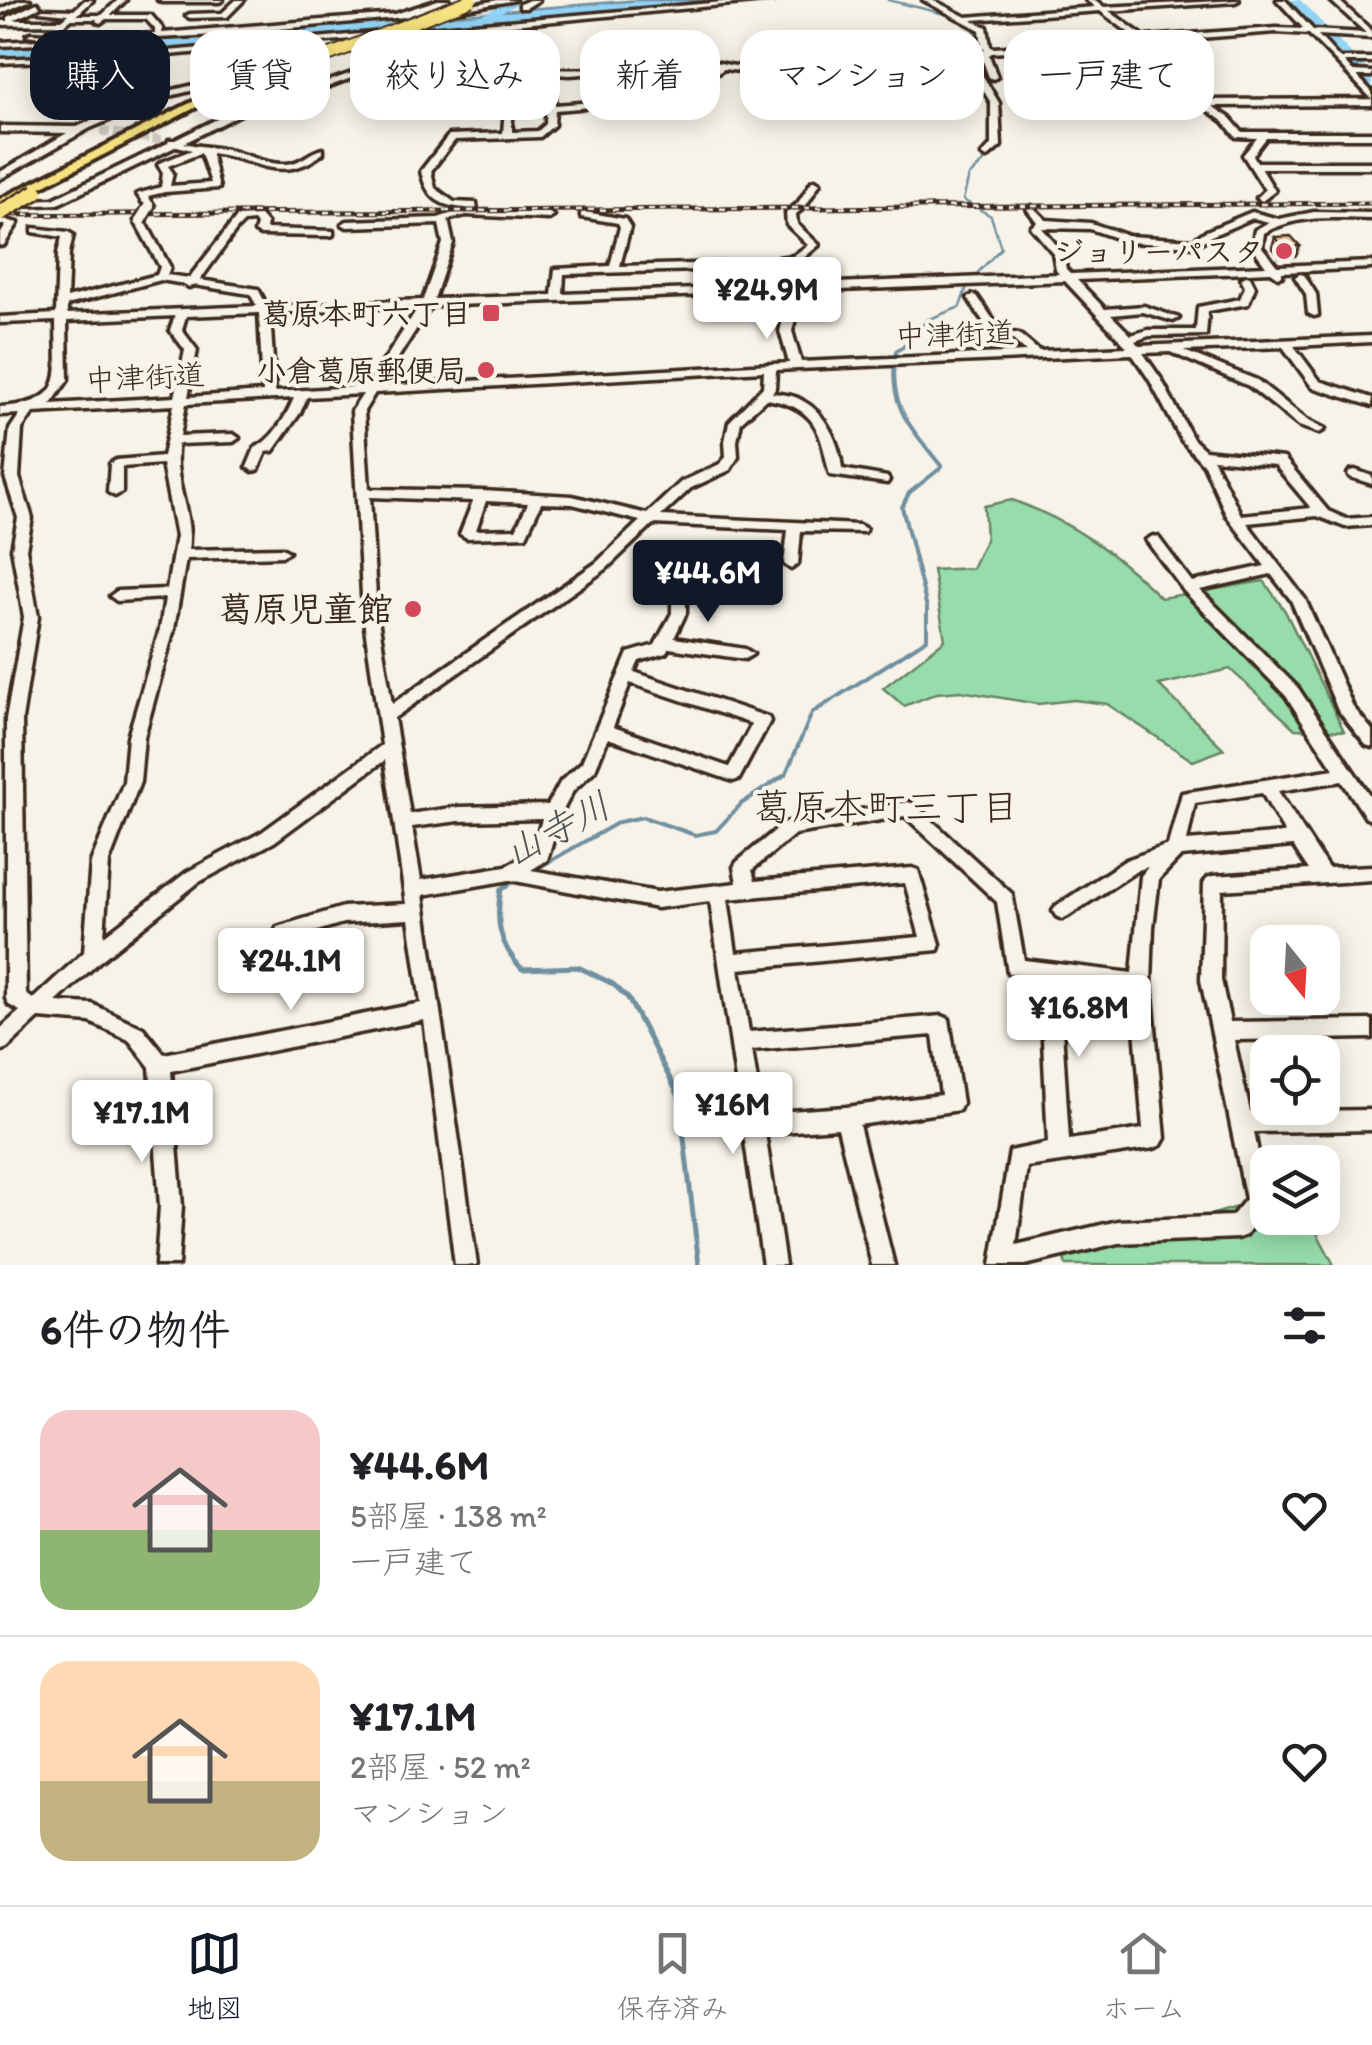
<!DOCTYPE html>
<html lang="ja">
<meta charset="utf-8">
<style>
:root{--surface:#fff;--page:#f2f2f2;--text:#202124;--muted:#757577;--line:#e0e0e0;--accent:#111827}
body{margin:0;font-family:Itim,"Klee One",sans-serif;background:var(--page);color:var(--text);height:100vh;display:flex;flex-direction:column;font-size:38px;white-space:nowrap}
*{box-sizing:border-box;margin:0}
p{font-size:32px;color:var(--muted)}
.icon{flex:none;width:55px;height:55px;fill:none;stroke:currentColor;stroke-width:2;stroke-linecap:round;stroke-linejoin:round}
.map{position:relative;height:1265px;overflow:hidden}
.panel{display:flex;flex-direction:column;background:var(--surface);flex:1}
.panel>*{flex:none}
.banner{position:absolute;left:30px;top:30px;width:1312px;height:90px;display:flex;gap:20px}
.needle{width:65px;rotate:162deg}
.tools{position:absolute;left:1250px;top:925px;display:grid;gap:20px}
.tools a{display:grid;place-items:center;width:90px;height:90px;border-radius:20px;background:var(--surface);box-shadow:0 5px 25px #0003;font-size:50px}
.price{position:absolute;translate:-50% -85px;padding:0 22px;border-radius:10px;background:#fff;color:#222;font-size:32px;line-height:65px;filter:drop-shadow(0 2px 5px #0008)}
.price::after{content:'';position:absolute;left:50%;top:60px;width:30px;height:22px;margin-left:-15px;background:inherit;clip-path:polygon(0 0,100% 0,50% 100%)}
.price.current{background:var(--accent);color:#fff}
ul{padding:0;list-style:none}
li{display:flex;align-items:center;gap:30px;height:250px;padding:0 40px}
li+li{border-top:2px solid var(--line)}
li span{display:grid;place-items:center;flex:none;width:280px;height:200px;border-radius:30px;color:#555}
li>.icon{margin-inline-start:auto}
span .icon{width:120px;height:120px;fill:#fffc;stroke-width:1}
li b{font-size:42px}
h2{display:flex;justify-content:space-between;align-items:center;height:120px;padding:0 40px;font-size:42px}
.pill{padding:0 35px;border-radius:30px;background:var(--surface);box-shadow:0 5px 25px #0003;font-size:35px;line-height:90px}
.pill.current{background:var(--accent);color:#fff}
.dock{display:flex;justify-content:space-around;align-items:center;height:140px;border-top:2px solid var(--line);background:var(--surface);font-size:28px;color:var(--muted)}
.dock a{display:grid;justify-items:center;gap:5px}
.dock .current{color:var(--accent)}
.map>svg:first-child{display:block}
.green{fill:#96ddab;stroke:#688464;stroke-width:2.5}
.water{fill:#93d3f5;stroke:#708f9f;stroke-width:2.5}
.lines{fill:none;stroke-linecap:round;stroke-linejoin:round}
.stream-far2{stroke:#708f9f;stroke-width:2.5}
.stream-far1{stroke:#708f9f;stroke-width:4}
.stream{stroke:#708f9f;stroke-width:5}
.river{fill:#93d3f5;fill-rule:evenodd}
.minor-tunnel-far1{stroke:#d1cbc0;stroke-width:9;stroke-dasharray:9 4;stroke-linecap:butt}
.minor-tunnel{stroke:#d1cbc0;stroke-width:10;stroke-dasharray:10 5;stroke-linecap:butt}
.minor-casing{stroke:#3b2a1e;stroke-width:7}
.highway-casing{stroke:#3b2a1e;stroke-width:8}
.minor{fill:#f7f3e8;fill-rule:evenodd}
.highway{fill:#f7e281;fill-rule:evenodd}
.rail-casing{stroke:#3b2a1e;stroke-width:5}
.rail{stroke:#f7f3e8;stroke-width:2.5;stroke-dasharray:6;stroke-linecap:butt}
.minor-bridge-casing{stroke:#3b2a1e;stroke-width:15;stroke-linecap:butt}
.highway-bridge-far1-casing{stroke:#3b2a1e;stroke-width:15;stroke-linecap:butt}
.highway-bridge-casing{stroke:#3b2a1e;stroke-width:19;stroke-linecap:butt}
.minor-bridge{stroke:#f7f3e8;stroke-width:10}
.highway-bridge-far1{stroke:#f7e281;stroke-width:11}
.highway-bridge{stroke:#f7e281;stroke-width:14}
.wall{fill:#caa885;stroke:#3b2a1e;stroke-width:2.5}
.building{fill:#ebc39b;stroke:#3b2a1e;stroke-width:2.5}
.poi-dot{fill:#d1495b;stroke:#f7f3e8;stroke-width:4}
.labels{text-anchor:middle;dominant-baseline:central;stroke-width:8;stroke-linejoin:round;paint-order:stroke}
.far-poi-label{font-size:30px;font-weight:bold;fill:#3b2a1e;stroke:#f7f3e8;text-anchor:end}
.far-street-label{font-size:30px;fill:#3b2a1e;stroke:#f7f3e8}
.poi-label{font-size:35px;font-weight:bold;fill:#3b2a1e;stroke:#f7f3e8;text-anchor:end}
.neighbourhood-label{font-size:38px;fill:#3b2a1e;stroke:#f7f3e8}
.water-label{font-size:38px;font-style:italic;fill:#515454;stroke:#f7f3e8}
</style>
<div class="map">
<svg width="1372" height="1265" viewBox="0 0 1372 1265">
<rect width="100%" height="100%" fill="#f7f3e8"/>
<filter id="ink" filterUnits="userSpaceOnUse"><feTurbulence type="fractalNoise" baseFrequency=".01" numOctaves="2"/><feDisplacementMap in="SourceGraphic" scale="20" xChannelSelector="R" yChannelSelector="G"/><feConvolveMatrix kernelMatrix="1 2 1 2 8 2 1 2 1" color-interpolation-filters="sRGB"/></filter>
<g filter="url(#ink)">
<g class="green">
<path d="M1012,500c61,22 103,53 149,98l103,-17 21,30 59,120 -49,-2 -65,-60 -71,16 65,64 -31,12 -86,-57 -33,-4 -36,4 -77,-13 -24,2 -33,13 -21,-18 62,-48 -12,-70 39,-2 14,-29 -2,-33z"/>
<path d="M1267,1198l1,20h41l25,47h-268l-2,-6z"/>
</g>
<path class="water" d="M639,0h112l-583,51 -168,7v-12l132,-5z"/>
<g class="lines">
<g class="stream-far2">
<path d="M888,0l69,17"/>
<path d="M970,23l8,13 1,35"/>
<path d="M903,346l24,-26 33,-13 8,-24 33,-35 -10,-32 -28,-16 6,-24 32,-31 1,-35 -13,-23"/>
</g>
<g class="stream-far1">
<path d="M531,872l88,-50 24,-5 52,18 21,-4 25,-27 45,-30 26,-61 115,-74v-31l-25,-101 7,-14 33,-26c-32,-41 -55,-60 -46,-116l11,-7"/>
<path d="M502,888l17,-9"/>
</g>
<path class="stream" d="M507,886l-6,3c-6,32 -2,56 21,80l56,-2 35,17 15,14 51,98 20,169"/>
<g class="river">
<path d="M510,0h16l-42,21 -10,-3z"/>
<path d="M1287,0h13l72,75v12z"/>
</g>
<path class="minor-tunnel-far1" d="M101,131l71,11"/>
<path class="minor-tunnel" d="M1262,198l8,10"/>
<defs>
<g id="minor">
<path d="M20,0h10l-30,14v-5z"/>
<path d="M85,0h8l-16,15h25l16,-15h8l-15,15h40l12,14 -1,4 233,-19 43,-14h12l-45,17 -189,18 -216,11v-4l155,-8v-5l-9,-10h-40l-6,4 -4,-2 1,-2h-25l-25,19 -20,-3 4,-2 14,1 11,-10 -56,1v-4h8v-4l29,-14 3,4 -26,13h48l7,-6 -30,-3 4,-2 31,1z"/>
<path d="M158,0h65l-4,2h-57z"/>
<path d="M236,0h8l-17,17 -37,1 -4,-2 4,-2 32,-1z"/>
<path d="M498,0h17l-70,13 -4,-2z"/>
<path d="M529,0h10l-13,8h-6v-4z"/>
<path d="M746,0h29l-284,27 3,2 -2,6 -17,5c13,17 18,16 38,22 48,14 98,5 148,1 22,-1 48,-4 68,2l72,11 166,-18 18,-8 -3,-3 -2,-17 -57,-30h10l33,17 129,-10 -9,-7h9l9,7 135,-7 -4,2 -126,9 36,26 131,-9 28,1 -27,-29h8l28,30 53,3 -36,-33h8l34,31v7l-54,-3 21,23h33v4h-28l8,9 20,1v4h-15l15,16v13l-160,1 18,12 12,14h130v6h-106l-13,17 4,7h115v6h-111l14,23 -13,10 -5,-3 8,-8 -22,-35 14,-17 -21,-1 -12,-15 -38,-27 -10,-21 -24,-15 -10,-17 -150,11 -3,2 8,22 -4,2 -4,-2 -7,-19 -8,3 25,42 2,43 -14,12 -5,-3 9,-10v-42l-24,-40 -166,17 -77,-11 -19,12 -16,18 -134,11 -1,15 -14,12 -85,3 -24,31 4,17 19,14 22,1 1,8 72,2 5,3 -5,3 -83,-4 -18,5 5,23 -19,56 118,-4 3,-26 55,-3 10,-39 -2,-4 -37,-6v-4l4,-1 40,7 5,8 -10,39 145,-4 5,-3 23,-3 15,-11 -21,-20 -1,-12 12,-10 14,-22 3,-1 5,3 -15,24 -9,7 1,10 22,21 -19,16 -23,3 10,21 272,-11 -3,-4 -3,-17 -22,-26 6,-5 -10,-13 5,-3 14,14 45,3 38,13 64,4 11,-8 48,-20 27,7 35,-7 58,1v6c-37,-1 -75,-5 -108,14l-2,14 15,19 95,-4v6l-90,4v4l-4,1 -7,-5 -194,8 28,29 39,-3 35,12 -6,3 -30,-9 -32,3 20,20 17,-5h48l2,-23 42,-8 5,-12 -4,-8 5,-3 4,1 5,10 -7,17 -40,7 -2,24 -57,1 -14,5 4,5 233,-10v6l-78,4 26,35 52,17v8l-60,-19 -29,-40 -99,4 73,29 50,40 18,9 -6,4 -20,-7 -50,-40 -79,-34 -27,1 18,26 32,60 12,11 79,8 44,53 18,8 26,-2v8l-27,2 -28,-11 -70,7 58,76 48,108 19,23v17l-6,-2 -28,-35 -47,-110 -20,-26 -71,16 98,98 74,111v21l-6,-2 -24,-37 -64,10 50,77 44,-2v14l-150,10 -1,90 9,42 142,-2v18l-138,2 16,72 122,-2v20l-118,2 14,71 -22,32 -8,3 -120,5 -93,22h-34l19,-114 38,-8 -8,-165 -32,-5 -11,-71 -92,-86 -110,18 -43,36 3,11 157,-13 6,2 22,74 -2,6 -199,19 10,63 193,-16 7,3 13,84 -3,7 -100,15 35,140h-22l-34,-137 -73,5 20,132h-22l-53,-364 -53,7 -147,-28 -87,15 54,370h-22l-31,-245 -253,51 11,135 -4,59h-22l4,-59 -10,-139 -21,-27 -39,-18 -51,-4 -32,30 -7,3v-22l20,-18 -11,-6 -3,-6v-280l18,-102 -12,-68 6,-31 -13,-41 5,-48 10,-15 -20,1v-8c68,-4 56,-30 56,-86l-56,2v-6l56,-3 2,-61 4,-16 -29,-5v-4l35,4 5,3 -4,18 -2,45 90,-23 3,-8 -25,-46 5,-3 5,3 25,46 -3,8 22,3 48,-61 23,-1 7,8 -1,5 67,2v4l-4,1 -69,-1 -5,-3 2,-7 -3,-4 -10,1 -7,7 -37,51 58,9 9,17 156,-6 20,-57 -4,-19 -92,3 -5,-3 5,-3 91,-3 30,-10c-27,-1 -41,-9 -47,-37l28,-36 54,-2 2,-25 7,2v22l26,-1 8,-7 1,-51 -18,-2 -35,-10 -69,-1 25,39 -4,3 -21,-25 -8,-16 -44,9 -100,37 -30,6 -59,30c16,4 32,4 48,8 18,5 36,14 55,13 15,-1 23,-13 36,-15v4c-41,33 -68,5 -112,0l8,35 -54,4 -17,4 6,10 -8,2 -9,-14 24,-7 2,-14 -5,-8 2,-2 32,-13 -15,-4 -119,58 -58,3v-6l53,-2 115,-56 1,-3h6l62,-31 8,-12 -21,-7h-30l-32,8 -72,30 -90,51v-7l67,-39 -67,-1v-6l77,1 43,-20 36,-13 38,-9h31l28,9 1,2 -7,11 21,-4 103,-37 62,-12 46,2 -13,-17 19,-7 3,-5 -331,29 -157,7v-4l157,-7zM1100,11l36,27 -143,10 -3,-2 -3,-19 -15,-7zM1276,32l33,2 63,65 -167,1 -12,-8 -11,-21 -24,-16 -9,-13zM697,65l17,3 -15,9 -16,18 -128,10v-31l15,1zM201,153l10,30 -41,3 3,-13 -5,-7zM1253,218l16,4 -14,8 -3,17 14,19 -195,8 -5,-5 -3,-16 -21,-25 48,1 38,13 67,4 16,-10zM768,268l8,18 -213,8 1,-20zM161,280l23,4 5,3 5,-2 56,9 7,12 -190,8v-9zM1065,281l62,66 -88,4 -20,-17 -18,-3 -24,-35 -4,-1 -5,3 25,38 19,3 14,13 -225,10 -9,-31 6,-23 -8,-16zM779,292l7,16 -6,23 9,32 -409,23 51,-80zM419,306l-51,80 -93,6 -5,-79zM259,313l4,79 -75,5 9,-47 -15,-20 4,-14zM175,316l-5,14 15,20 -10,47 -124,7 17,-24 -1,-59zM1132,354l17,25 33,62 22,24 23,51 38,50 -73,16 -34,-45 -5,-1 -7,4 38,51 102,105 48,73 -152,24 -14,52 -42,15 -70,46 -3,5 3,5 6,3 6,-3 70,-46 10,-3 -7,9 -9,97 -108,-13 -12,-66 -98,-90 -6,-2 -124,21 -47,39 -3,5 3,16 -80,9 -126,-22 16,-10 15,-48 11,-21 22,-21 13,-32 125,43 6,-2 31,-58 -2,-4 -134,-45 5,-11 27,-8 3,-5 76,11 8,-5 -8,-5 -71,-11 12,-25v-26l-7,-5 -7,5v26l-17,32 -27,8 -46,109 -21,19 -13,24 -89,2 -49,7 -16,-96 212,-149 47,-45 135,6 -4,34 7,5 7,-5 3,-33 63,1 2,-3 -7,-4 -198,-9 30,-28 39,-18 8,-13 -1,-16 4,-19 25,-23c51,8 54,32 64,76l57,8 2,-3 -2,-3 -45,-8c-2,-25 -16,-56 -39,-68 -9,-6 -21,-7 -31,-8l3,-5 1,-18zM764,371l-1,16 -34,35 -4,19 1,16 -6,7 -39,18 -34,32 -75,-18 -90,-5 -113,-2 -5,-78 11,-18zM363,394l-11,17 11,202 19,132 -120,87 -75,40 -83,64 5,-74 31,-80 4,-45 30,-108 12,-70 96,-3 7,-4 -7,-4 -94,2c6,-36 -17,-70 -10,-106l55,-2 6,-4 -6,-4 -53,2 6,-32 108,-6c-8,19 -21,41 -39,50l-8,19 6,4 5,-1 8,-18 7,-1 27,-38 7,-16zM174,405l-11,51 -47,4 -6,4 -2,28 7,4 7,-4v-25l40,-3 14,72 -9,53 -50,2 -7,5 7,5 48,-3 -5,31 -32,108 -4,45 -33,80 -7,90 -51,47 -7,-5 -4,-275 16,-102 -12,-68 6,-31 -13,-41 3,-48 11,-16zM1213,459l62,6 36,43 -70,7zM370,497l103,4 -13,33 7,4 59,-2 15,-33 31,1 68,17 -44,42 -204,141 -15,-91zM486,501l42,2 -12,26 -40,1zM630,683l122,41 -23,43 -116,-40zM385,760l21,144 -63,3 -66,20 -2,6 2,6 7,2 59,-18 66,-4 12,84 -257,51 -21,-26 -51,-24 -36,-2 44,-41 99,-79 75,-40zM1262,793l23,40 -98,8 8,-38zM542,819l-9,32 -27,15 -85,14 -9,-53 47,-6zM1293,846l16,24 -96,6 -6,2 -3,5 -3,97 45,219 -14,17 -114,5 -102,24 11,-78 127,-19 7,-3 4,-7 -14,-155 2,-56 6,-48 22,-23zM905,883l15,54 -184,16 -8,-54zM1059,981l73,9 11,139 -74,11zM933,1035l8,60 -95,12 -84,6 -10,-63z"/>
<path d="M0,219l18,4 -14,22 -4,1v-11l6,-10h-6z"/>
<path d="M1300,274l4,1 12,19 2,21 -4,1 -6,-3 -2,-19 -11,-17z"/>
<path d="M1355,470l17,6v8l-22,-7 -2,-3 2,-3z"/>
</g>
<path id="highway" d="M214,91l4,1v4l-218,112v-9z"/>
</defs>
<use href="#minor" class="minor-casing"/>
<use href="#highway" class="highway-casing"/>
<use href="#minor" class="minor"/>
<use href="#highway" class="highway"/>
<defs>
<path id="rail" d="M0,215l1372,-12"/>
</defs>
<use href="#rail" class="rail-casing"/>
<use href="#rail" class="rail"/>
<defs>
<path id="minor-bridge" d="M140,221l9,-15"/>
<path id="highway-bridge-far1" d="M223,96l248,-96"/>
<path id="highway-bridge" d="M0,213l36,-21"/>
</defs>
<use href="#minor-bridge" class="minor-bridge-casing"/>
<use href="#highway-bridge-far1" class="highway-bridge-far1-casing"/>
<use href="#highway-bridge" class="highway-bridge-casing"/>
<use href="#minor-bridge" class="minor-bridge"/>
<use href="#highway-bridge-far1" class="highway-bridge-far1"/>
<use href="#highway-bridge" class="highway-bridge"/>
</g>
<path class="wall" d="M1275,237l25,9 -4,10 -16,1 -8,-10z"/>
<path class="building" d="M1291,236l9,10 -17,1 -8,-10z"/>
</g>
<g class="poi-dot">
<circle cx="1284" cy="251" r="10"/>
<rect x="481" y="303" width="20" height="20" rx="5"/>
<circle cx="486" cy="370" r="10"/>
<circle cx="413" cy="609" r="10"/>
</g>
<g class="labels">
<g class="far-poi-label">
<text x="1264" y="251">ジョリーパスタ</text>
<text x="471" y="313">葛原本町六丁目</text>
<text x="466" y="370">小倉葛原郵便局</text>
</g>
<g class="far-street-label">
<text transform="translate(955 334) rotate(-2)">中津街道</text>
<text transform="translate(145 377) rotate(-3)">中津街道</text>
</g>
<g class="poi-label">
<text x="393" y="609">葛原児童館</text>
</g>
<g class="neighbourhood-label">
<text x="886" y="807">葛原本町三丁目</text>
</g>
<g class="water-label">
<text transform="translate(557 829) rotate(-28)">山寺川</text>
</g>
</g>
</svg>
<div class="tools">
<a><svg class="needle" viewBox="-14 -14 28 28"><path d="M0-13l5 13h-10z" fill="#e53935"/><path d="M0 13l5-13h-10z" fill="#757577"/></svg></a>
<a><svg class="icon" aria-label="locate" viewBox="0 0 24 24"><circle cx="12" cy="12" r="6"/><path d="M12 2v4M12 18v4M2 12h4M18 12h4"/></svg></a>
<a><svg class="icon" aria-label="layers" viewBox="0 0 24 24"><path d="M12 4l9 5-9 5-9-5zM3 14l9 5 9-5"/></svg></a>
</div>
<b class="price" style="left:767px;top:342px">¥24.9M</b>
<b class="price current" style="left:708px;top:625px">¥44.6M</b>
<b class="price" style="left:291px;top:1013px">¥24.1M</b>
<b class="price" style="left:1079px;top:1060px">¥16.8M</b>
<b class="price" style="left:733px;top:1157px">¥16M</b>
<b class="price" style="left:142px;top:1165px">¥17.1M</b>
<div class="banner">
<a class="pill current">購入</a>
<a class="pill">賃貸</a>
<a class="pill">絞り込み</a>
<a class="pill">新着</a>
<a class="pill">マンション</a>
<a class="pill">一戸建て</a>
</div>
</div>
<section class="panel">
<h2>6件の物件<svg class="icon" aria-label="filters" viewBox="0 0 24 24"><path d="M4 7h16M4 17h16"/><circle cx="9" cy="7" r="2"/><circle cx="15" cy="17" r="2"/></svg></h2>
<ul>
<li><span style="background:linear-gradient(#f6c9c9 60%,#8fb573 0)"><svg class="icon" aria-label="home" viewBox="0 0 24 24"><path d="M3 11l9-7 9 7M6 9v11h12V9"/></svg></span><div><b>¥44.6M</b><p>5部屋 · 138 m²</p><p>一戸建て</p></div><svg class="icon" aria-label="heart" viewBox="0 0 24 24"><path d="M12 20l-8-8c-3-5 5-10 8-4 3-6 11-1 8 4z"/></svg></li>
<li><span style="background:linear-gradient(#ffd9b3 60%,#c2b280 0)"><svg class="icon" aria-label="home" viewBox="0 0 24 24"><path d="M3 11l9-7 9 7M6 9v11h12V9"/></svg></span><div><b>¥17.1M</b><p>2部屋 · 52 m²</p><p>マンション</p></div><svg class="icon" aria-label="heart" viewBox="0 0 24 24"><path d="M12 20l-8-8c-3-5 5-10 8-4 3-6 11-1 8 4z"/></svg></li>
</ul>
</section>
<nav class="dock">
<a class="current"><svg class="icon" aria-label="map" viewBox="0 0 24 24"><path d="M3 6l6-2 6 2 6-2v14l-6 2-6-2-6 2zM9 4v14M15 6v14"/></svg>地図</a>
<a><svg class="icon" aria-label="saved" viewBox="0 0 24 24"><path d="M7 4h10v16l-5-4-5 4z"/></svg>保存済み</a>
<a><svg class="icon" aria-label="home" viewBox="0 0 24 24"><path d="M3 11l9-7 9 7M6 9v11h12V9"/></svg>ホーム</a>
</nav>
